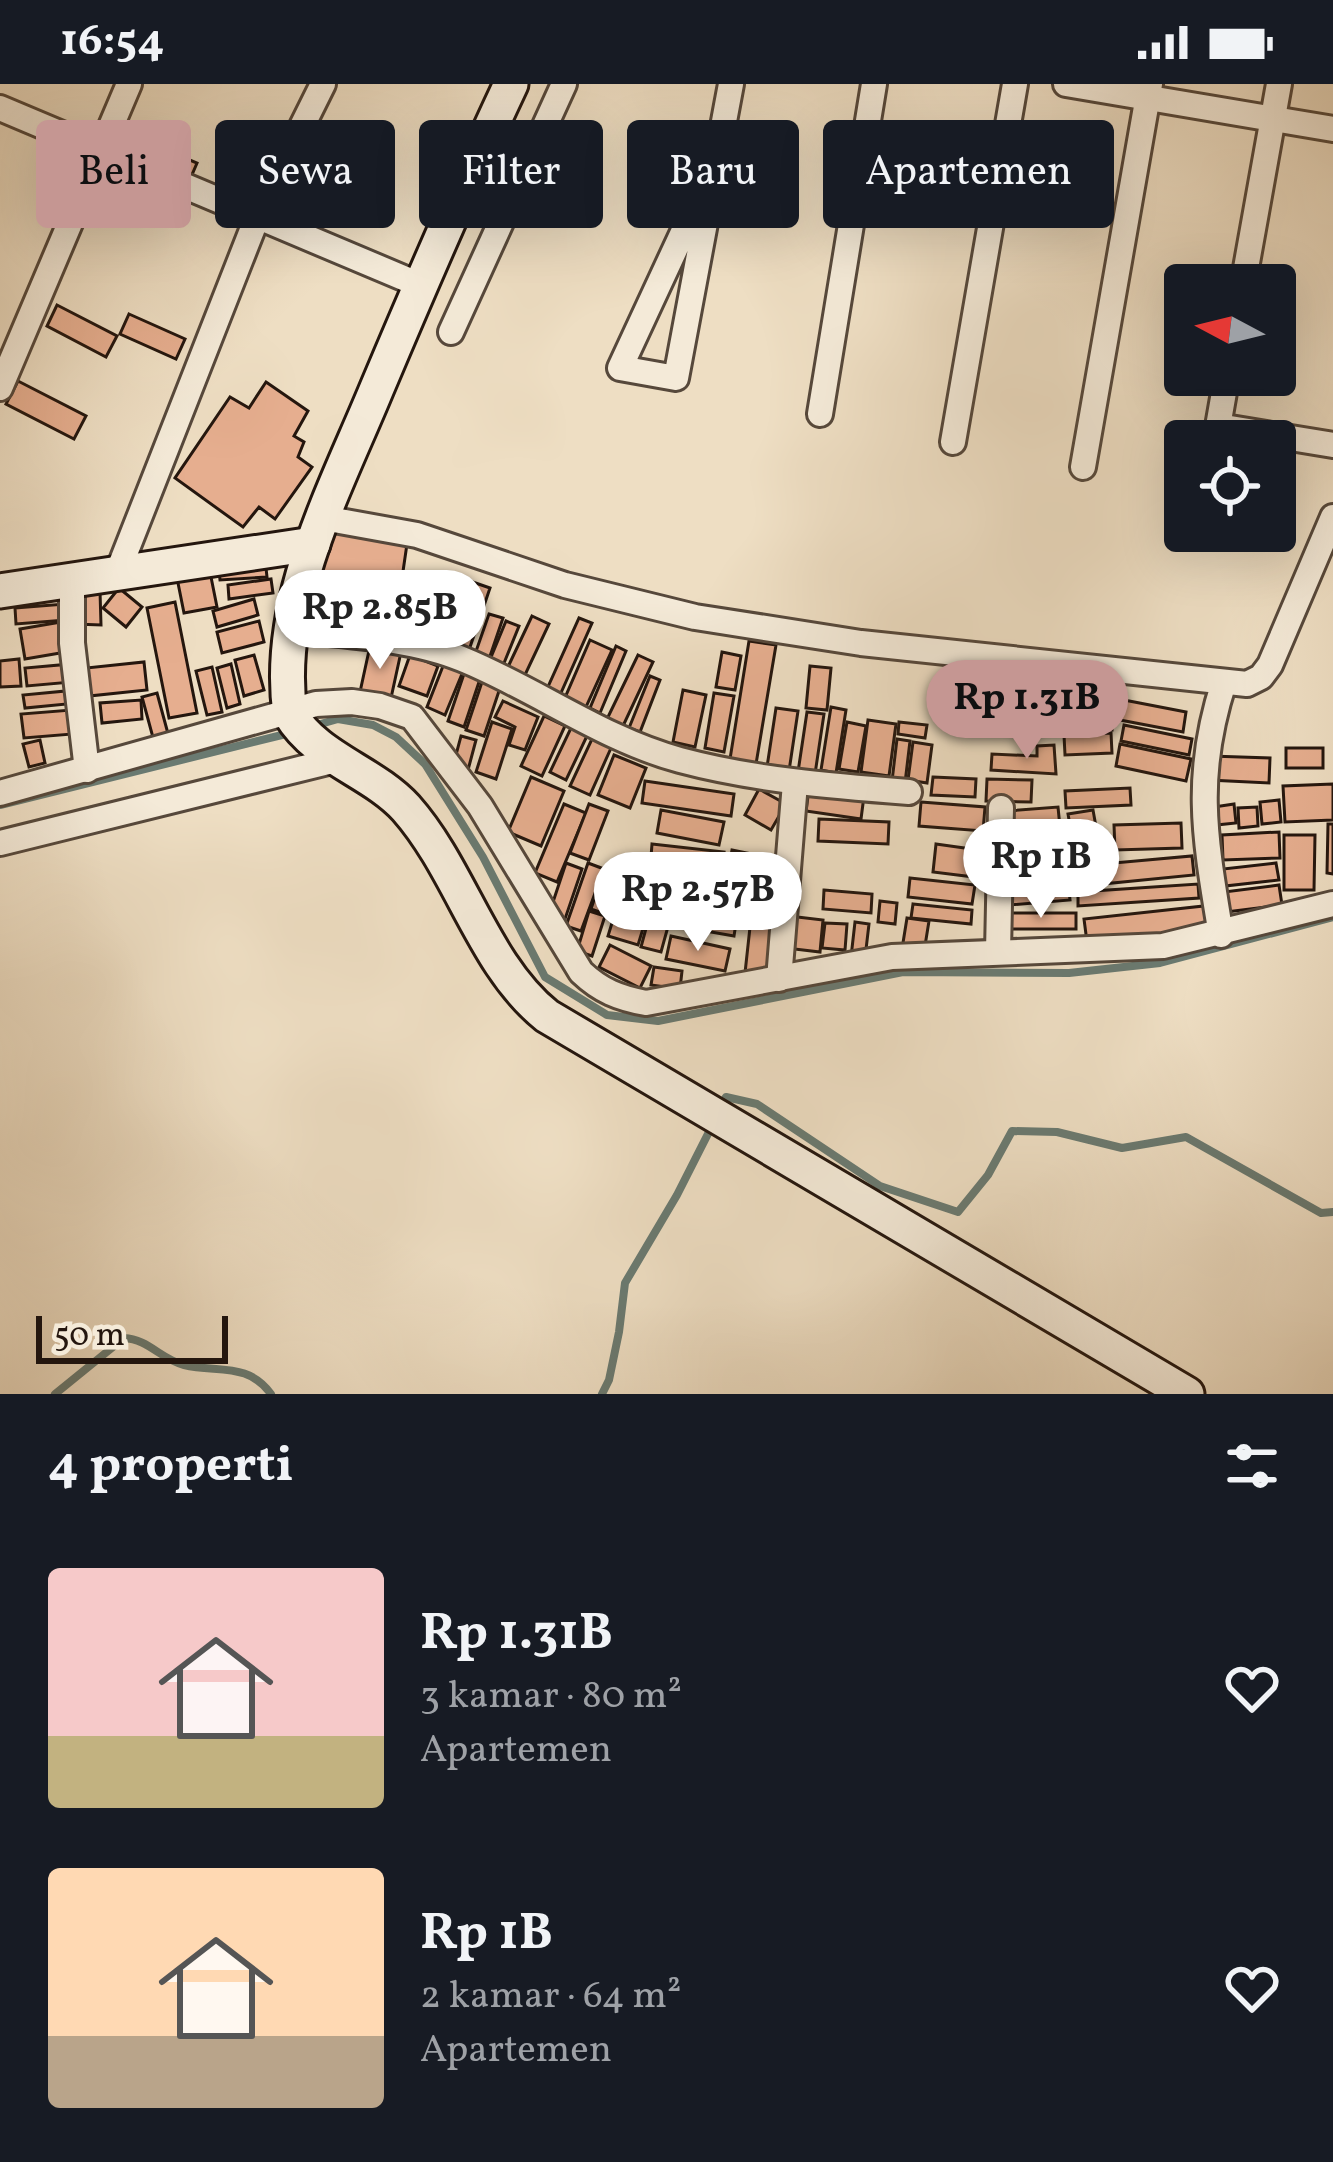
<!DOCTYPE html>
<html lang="id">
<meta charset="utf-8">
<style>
:root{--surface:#171b24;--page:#20242c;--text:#f1f3f6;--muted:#9ea1a6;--accent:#c59692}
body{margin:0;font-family:Vollkorn,serif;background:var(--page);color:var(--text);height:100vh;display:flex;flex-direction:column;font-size:45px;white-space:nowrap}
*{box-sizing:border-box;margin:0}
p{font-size:39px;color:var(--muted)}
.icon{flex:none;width:66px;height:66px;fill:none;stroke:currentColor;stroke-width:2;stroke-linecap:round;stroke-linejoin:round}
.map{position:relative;height:1310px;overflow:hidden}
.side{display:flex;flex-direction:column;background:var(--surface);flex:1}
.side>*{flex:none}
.top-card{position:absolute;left:36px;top:36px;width:1263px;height:108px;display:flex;gap:24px}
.needle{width:78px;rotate:277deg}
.controls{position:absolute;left:1164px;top:180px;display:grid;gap:24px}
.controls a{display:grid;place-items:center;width:132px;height:132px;border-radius:12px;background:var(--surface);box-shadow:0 12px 48px #0002;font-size:60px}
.scale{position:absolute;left:36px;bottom:30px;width:192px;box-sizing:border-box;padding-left:12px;border:6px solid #24160e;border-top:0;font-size:33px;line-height:42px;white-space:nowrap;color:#24160e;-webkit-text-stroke:9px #f4ead8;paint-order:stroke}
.price{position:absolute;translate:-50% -102px;padding:0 27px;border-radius:42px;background:#fff;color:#222;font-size:39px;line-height:78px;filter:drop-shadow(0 3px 6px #0008)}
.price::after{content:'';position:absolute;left:50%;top:72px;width:36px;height:27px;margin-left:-18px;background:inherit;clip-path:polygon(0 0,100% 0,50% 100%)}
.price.active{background:var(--accent);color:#111}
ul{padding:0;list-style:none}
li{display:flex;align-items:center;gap:36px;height:300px;padding:0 48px}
li span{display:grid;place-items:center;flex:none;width:336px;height:240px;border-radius:12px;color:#555}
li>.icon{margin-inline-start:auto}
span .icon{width:144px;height:144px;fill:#fffc;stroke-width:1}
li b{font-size:51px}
h2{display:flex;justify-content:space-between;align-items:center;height:144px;padding:0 48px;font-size:51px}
.tag{padding:0 42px;border-radius:12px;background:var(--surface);box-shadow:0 12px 48px #0002;font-size:42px;line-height:108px}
.tag.active{background:var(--accent);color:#111}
.status{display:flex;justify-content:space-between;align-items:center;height:84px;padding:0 60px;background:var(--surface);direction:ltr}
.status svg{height:33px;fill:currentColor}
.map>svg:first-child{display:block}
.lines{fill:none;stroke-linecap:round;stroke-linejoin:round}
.stream{stroke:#6a7a71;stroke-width:8}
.building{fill:#e6ae8f;stroke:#24160e;stroke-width:3}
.street-casing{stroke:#56483b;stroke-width:30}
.secondary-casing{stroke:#24160e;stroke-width:39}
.street{stroke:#f4ead8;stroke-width:24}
.secondary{stroke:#f4ead8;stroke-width:33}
</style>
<div class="status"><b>16:54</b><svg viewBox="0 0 49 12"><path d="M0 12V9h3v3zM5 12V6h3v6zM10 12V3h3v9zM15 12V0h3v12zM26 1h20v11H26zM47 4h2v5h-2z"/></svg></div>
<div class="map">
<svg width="1333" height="1310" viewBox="0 0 1333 1310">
<rect width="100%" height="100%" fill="#eedec3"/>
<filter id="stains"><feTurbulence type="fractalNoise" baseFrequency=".00167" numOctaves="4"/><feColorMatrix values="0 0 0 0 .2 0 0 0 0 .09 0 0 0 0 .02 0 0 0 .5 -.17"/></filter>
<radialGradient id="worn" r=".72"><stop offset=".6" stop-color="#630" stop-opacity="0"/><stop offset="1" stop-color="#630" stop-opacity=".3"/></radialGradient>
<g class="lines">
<g class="stream">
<path d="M310,643l28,-8 35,6 23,12 29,27 58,93 62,120 62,38 51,6 245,-49 166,1 91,-10 173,-46"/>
<path d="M0,721l290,-72"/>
<path d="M720,1024l6,-11 31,7 123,82 78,26 30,-37 24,-44 45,1 65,16 64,-11 135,76 12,-1"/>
<path d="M55,1310l69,-56c24,1 38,22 60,27 34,8 64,-3 87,29"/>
<path d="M602,1310l7,-14 10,-48 6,-49 52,-88 37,-73"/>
</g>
</g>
<g class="building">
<path d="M124,48l73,31 -9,21 -73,-32z"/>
<path d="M57,221l60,31 -11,21 -59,-31z"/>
<path d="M129,230l56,25 -9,20 -56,-25z"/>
<path d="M18,297l68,35 -12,23 -68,-35z"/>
<path d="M266,298l42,29 -14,25 10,6 -6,15 14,10 -37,52 -16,-12 -16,20 -68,-49 55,-81 19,11z"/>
<path d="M327,441l81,12 -8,55 -81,-11z"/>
<path d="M265,475l2,18 -47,3 -2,-18z"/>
<path d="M210,488l7,35 -33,6 -7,-35z"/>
<path d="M271,495l2,14 -44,6 -1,-14z"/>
<path d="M464,495l26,9 -22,65 -26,-9z"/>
<path d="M319,499l58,9 -1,10 -58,-9z"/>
<path d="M119,504l23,19 -16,20 -23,-19z"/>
<path d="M75,507h25l1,34 -26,-1z"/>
<path d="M312,512l47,5 -3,25 -47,-6z"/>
<path d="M429,512l19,6 -10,38 -20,-5z"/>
<path d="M254,515l4,16 -41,12 -4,-16z"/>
<path d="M175,518l22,111 -28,5 -22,-110z"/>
<path d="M65,520l1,16 -50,4 -1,-16z"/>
<path d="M489,530l14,4 -15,44 -14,-5z"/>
<path d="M532,532l17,8 -25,53 -17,-8z"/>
<path d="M579,534l13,5 -32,72 -13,-6z"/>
<path d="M259,537l5,21 -42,11 -5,-21z"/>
<path d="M506,537l13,5 -17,42 -13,-6z"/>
<path d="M61,538l5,30 -41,7 -5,-30z"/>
<path d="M590,556l22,10 -27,59 -21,-9z"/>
<path d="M749,557l27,4 -20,119 -26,-5z"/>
<path d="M370,562l31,6 -10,46 -31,-6z"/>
<path d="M616,562l10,5 -26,62 -10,-5z"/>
<path d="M722,568l19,4 -6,34 -19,-3z"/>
<path d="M254,571l10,35 -20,6 -9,-36z"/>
<path d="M410,571l28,11 -11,30 -28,-10z"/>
<path d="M638,571l15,7 -30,64 -16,-7z"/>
<path d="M19,575l2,27 -21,1v-26z"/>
<path d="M445,577l19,8 -19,46 -18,-8z"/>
<path d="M144,578l3,28 -58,6 -3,-28z"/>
<path d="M71,580l1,18 -45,4 -2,-18z"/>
<path d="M231,580l9,40 -13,4 -10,-40z"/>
<path d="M810,582l21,2 -4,42 -21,-2z"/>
<path d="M212,583l10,45 -15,3 -11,-44z"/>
<path d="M466,584l16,5 -18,54 -16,-6z"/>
<path d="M650,592l10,4 -20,52 -11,-4z"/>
<path d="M483,595l18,6 -17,51 -18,-6z"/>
<path d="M683,606l23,5 -11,52 -22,-5z"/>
<path d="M66,607l1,13 -42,4 -2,-13z"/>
<path d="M157,609l13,48 -15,4 -13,-48z"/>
<path d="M714,609l20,3 -10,56 -19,-4z"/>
<path d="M141,616l1,19 -40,4 -2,-20z"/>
<path d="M1124,616l62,12 -3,20 -63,-12z"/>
<path d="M503,617l35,16 -13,33 -16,-5 6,-18 -20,-10z"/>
<path d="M831,623l15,3 -10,63 -15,-3z"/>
<path d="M776,624l22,3 -9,60 -22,-4z"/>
<path d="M71,626l2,24 -49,4 -3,-24z"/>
<path d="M1063,626h49v20l-48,1z"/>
<path d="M807,628l17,2 -9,60 -17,-2z"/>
<path d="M544,632l21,10 -23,50 -21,-10z"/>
<path d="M868,636l28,4 -7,52 -28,-4z"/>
<path d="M492,638l20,7 -16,50 -20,-7z"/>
<path d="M847,638l19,4 -8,46 -19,-3z"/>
<path d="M899,638l28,3 -2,13 -27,-4z"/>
<path d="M1124,641l68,14 -3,16 -68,-14z"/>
<path d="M571,644l16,8 -21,44 -16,-8z"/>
<path d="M1111,649l1,20 -47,2 -1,-20z"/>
<path d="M461,652l15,4 -8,30 -15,-4z"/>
<path d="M592,655l19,9 -21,47 -20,-9z"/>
<path d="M897,655l13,2 -5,42 -13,-2z"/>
<path d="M40,656l5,23 -16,4 -6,-23z"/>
<path d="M913,658l19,3 -5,38 -19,-3z"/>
<path d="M1120,660l71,15 -5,22 -70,-15z"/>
<path d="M1054,661l2,29 -65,-4 1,-16 45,2v-10z"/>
<rect x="1286" y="664" width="37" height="20"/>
<path d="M614,671l32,13 -16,40 -32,-13z"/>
<path d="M1210,672l60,2 -1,25 -60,-3z"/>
<path d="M531,693l33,14 -23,55 -33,-14z"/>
<path d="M933,693l43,2 -1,18 -44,-2z"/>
<path d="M987,695l45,1 -1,22 -45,-1z"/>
<path d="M645,697l89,13 -3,22 -89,-13z"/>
<path d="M1333,700v36l-48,2 -2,-36z"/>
<path d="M1130,704l1,17 -65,3 -1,-17z"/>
<path d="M759,705l27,15 -15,26 -26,-15z"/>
<path d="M809,705l55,7 -3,23 -55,-8z"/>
<path d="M1279,716l2,22 -19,2 -2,-22z"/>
<path d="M921,718l64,5 -2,24 -64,-5z"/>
<path d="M564,720l22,9 -29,69 -22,-9z"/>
<path d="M589,720l19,7 -19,49 -19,-7z"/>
<path d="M1234,720l2,19 -20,2 -2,-18z"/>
<path d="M1058,723l2,20 -52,4 -1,-20z"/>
<path d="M1257,723l1,19 -19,2 -1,-20z"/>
<path d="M661,726l63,12 -5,23 -62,-12z"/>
<path d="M1093,726l7,39 -25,4 -7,-39z"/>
<path d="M819,735l70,3 -1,22 -70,-3z"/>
<path d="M1181,739l1,25 -67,2 -1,-25z"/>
<path d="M1328,740h5v50l-6,-1z"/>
<path d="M1279,748l1,26 -57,2 -1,-25z"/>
<path d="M1284,751h31l-1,55h-30z"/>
<path d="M652,760l72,8 -2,13 -71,-8z"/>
<path d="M936,760l50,7 -4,27 -49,-6z"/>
<path d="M732,766l39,8 -4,21 -39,-7z"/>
<path d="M634,771l31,8 -4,15 -31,-8z"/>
<path d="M1192,772l2,19 -112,11 -2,-20z"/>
<path d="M1056,773l1,19 -52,5 -1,-20z"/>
<path d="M566,779l16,6 -17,50 -16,-5z"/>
<path d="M588,779l16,6 -23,62 -15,-5z"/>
<path d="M1276,779l3,17 -54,6 -2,-17z"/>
<path d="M666,783l48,6 -2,13 -47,-6z"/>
<path d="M910,794l65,7 -3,19 -64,-7z"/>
<path d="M638,796l70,9 -2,11 -70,-9z"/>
<path d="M1068,796l2,20 -60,5 -2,-19z"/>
<path d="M600,798l17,5 -9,28 -17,-6z"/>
<path d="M1198,800l1,14 -121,8v-14z"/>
<path d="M1279,801l3,20 -56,7 -2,-20z"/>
<path d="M622,806l30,9 -14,46 -30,-9z"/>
<path d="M824,806l48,4 -1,19 -48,-4z"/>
<path d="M714,808l32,2 -2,21 -32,-3z"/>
<path d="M880,817l17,2 -2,21 -17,-2z"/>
<path d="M913,820l59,6 -1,14 -60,-6z"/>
<path d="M1213,821l3,23 -129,14 -3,-23z"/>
<path d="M652,822l20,6 -11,40 -20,-5z"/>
<path d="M674,823l63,10 -3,19 -63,-11z"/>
<path d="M589,827l16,5 -13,40 -15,-5z"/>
<rect x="1006" y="829" width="70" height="16"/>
<path d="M789,832l34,4 -3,32 -34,-4z"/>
<path d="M751,834l26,3 -6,55 -26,-3z"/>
<path d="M907,834l22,3 -5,31 -22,-3z"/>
<path d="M855,838l14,2 -4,34 -14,-1z"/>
<path d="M825,839l22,1 -2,26 -23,-2z"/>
<path d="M671,852l59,13 -5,22 -59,-12z"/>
<path d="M610,861l41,21 -11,22 -41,-21z"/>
<path d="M654,883l28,4 -2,18 -29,-4z"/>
</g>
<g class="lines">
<defs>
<g id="street">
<path d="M1066,0l267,45"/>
<path d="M0,24l420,177"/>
<path d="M483,61l45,19"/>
<path d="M717,75l-97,209 56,10 55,-294"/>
<path d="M1243,201l36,-201"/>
<path d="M451,248l113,-248"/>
<path d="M0,304l129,-304"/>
<path d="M820,330l54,-330"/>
<path d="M1218,342l115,19"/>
<path d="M1216,354l11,-63"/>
<path d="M953,358l62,-358"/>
<path d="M1083,383l67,-383"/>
<path d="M323,434l94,17 148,50 130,32 166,26 386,41 14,-7 9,-12 63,-148"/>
<path d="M117,490l141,-359 65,-131"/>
<path d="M72,497v62l15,127"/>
<path d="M289,545c54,6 123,9 173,30 74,30 140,80 218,101 75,20 152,26 229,32"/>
<path d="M0,709l316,-89 36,-2 28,4 32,11 68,89 101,166c20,19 38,26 65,31l246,-46 271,-11 170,-42"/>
<path d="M0,759l336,-83"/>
<path d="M1221,851c-16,-97 -28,-158 3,-253"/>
<path d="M998,868l3,-144"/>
<path d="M779,895l16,-196"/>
</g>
<g id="secondary">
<path d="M511,0c-47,100 -91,202 -134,304 -42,102 -103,213 -87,326 27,45 82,57 116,94 55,62 77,157 141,208l640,378"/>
<path d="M0,507l313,-47"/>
</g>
</defs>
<use href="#street" class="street-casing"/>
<use href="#secondary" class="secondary-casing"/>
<use href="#street" class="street"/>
<use href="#secondary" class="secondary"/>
</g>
<rect width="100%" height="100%" filter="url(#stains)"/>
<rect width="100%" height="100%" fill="url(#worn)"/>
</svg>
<div class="controls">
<a><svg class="needle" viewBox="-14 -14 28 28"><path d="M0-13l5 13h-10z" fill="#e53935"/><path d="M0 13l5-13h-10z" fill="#9ea1a6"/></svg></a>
<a><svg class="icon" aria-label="locate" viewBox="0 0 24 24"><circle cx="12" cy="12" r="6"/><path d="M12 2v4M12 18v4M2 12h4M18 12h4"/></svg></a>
</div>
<div class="scale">50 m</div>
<b class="price" style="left:380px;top:588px">Rp 2.85B</b>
<b class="price active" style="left:1027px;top:678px">Rp 1.31B</b>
<b class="price" style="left:1041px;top:837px">Rp 1B</b>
<b class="price" style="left:698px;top:870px">Rp 2.57B</b>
<div class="top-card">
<a class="tag active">Beli</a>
<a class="tag">Sewa</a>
<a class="tag">Filter</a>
<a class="tag">Baru</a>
<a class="tag">Apartemen</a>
</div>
</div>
<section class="side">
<h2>4 properti<svg class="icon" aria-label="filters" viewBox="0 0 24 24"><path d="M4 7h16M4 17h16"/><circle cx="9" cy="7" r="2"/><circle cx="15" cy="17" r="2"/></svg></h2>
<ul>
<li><span style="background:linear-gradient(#f6c9c9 70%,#c2b280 0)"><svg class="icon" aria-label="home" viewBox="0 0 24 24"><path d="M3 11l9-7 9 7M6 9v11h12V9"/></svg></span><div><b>Rp 1.31B</b><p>3 kamar · 80 m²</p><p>Apartemen</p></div><svg class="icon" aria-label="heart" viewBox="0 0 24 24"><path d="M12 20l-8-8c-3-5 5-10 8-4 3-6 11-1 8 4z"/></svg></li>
<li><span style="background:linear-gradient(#ffd9b3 70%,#b9a48a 0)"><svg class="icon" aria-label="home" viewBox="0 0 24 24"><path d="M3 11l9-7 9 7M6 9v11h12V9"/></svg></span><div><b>Rp 1B</b><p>2 kamar · 64 m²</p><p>Apartemen</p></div><svg class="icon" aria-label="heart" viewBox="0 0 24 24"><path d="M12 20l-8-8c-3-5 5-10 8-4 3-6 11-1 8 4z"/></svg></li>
</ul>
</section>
